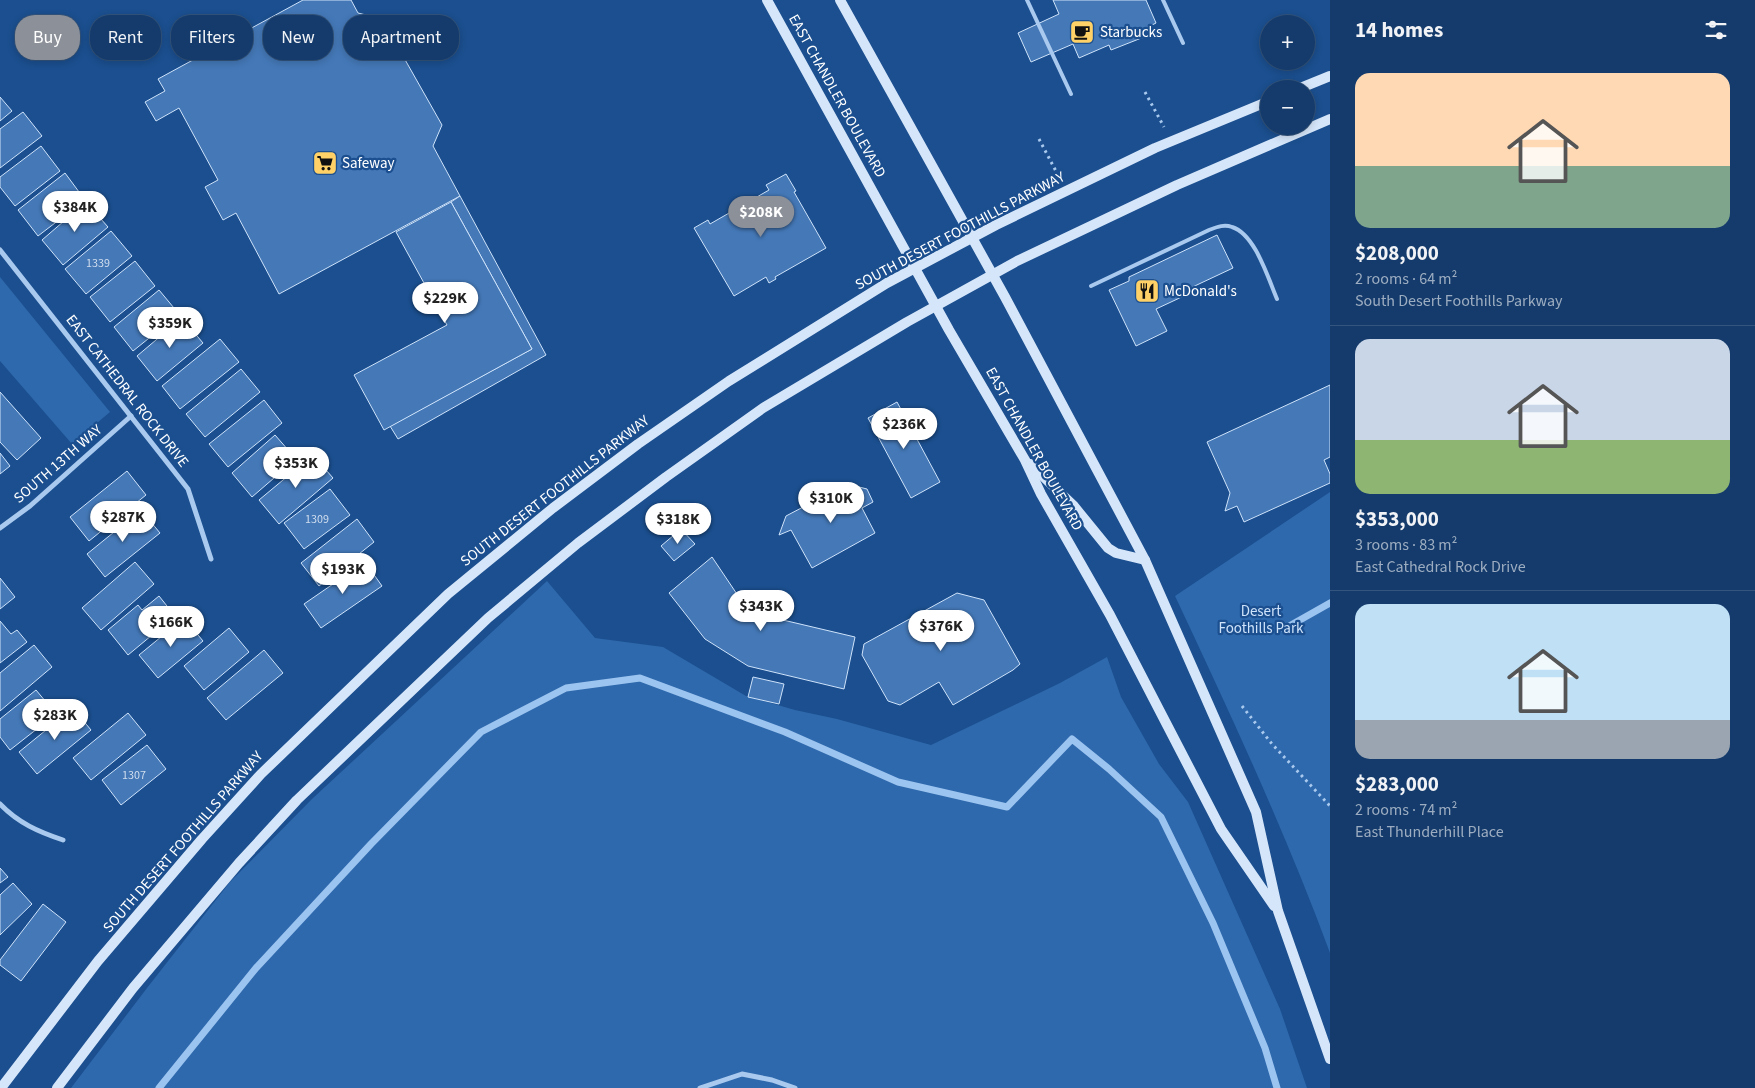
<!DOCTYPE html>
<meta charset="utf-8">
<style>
:root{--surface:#143b6b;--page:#1d4271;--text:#f1f3f6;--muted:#9dadc1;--line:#33557e;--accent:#8c9099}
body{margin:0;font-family:"Source Sans 3",sans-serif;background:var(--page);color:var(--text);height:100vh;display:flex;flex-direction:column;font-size:19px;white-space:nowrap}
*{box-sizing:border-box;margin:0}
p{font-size:16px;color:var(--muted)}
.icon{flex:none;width:28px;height:28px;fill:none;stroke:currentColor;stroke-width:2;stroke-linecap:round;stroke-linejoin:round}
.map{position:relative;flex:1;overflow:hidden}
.drawer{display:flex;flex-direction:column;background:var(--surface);width:425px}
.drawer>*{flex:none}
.hud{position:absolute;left:15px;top:15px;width:475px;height:45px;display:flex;gap:10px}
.fabs{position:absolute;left:1260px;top:15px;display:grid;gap:10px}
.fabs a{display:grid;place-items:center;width:55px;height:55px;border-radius:50%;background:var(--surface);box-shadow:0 2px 8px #0003,0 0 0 1px var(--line);font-size:25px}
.price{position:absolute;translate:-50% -42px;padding:0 11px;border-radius:18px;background:#fff;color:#222;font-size:16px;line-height:32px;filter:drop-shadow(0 1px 2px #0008)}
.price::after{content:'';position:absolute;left:50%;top:30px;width:15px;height:11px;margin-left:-8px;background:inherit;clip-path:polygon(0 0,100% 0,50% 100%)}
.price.active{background:var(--accent);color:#fff}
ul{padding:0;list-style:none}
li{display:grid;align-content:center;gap:10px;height:265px;padding:0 25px}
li+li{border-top:1px solid var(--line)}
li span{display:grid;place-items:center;height:155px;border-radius:15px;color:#555}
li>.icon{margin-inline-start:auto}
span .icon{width:90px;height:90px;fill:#fffc;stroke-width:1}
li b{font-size:21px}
h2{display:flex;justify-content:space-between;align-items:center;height:60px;padding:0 25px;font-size:21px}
.pill{padding:0 18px;border-radius:20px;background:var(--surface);box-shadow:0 2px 8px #0003,0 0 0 1px var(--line);font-size:18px;line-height:45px}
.pill.active{background:var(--accent);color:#fff}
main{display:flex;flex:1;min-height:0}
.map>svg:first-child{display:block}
.green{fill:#2e69ad}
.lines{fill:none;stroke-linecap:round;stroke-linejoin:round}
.stream{stroke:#9cc4f0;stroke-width:7}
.building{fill:#4478b7;stroke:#cfe3fa}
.path{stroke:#a9c9ee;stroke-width:3;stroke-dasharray:2.5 4;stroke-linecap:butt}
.lane{stroke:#a9c9ee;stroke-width:4}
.street{stroke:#a9c9ee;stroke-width:5}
.secondary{stroke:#d6e6fa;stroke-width:10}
.labels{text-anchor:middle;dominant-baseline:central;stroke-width:4.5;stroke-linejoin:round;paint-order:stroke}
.number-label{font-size:12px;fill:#d0dded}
.poi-label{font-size:15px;fill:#fff;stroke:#1b4f8f;text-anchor:start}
.street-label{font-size:15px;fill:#fff;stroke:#1b4f8f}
.park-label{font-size:15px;fill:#cfe3fa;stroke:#1b4f8f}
</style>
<main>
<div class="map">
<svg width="1330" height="1088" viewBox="0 0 1330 1088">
<rect width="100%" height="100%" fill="#1b4f8f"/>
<g class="green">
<path d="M0,277l110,135 -38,32 -72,-83z"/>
<path d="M1330,492v461c-45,-122 -100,-240 -155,-357z"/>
<path d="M547,581l48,57 68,9 83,49 49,14 42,9 94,26 129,-62 47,-26 14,40 38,67 29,38 92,207 27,79h-1236l76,-100 83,-106 82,-83z"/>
</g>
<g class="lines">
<g class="stream">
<path d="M1284,629l46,-26"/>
<path d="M159,1088l97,-120 115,-124 110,-112 85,-44 74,-10 145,54 113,50 109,25 65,-68 37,30 52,48 52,106 52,125 12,40"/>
</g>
</g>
<g class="building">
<path d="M303,0h48l7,13 24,6 60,106 -9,21 27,50 -181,98 -43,-81 -13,7 -18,-33 13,-7 -39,-72 -23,13 -11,-19 20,-11 -7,-12z"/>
<path d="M1053,0h93l10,23 -14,7 2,7 -33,13 -2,-5 -30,13 -6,-14 -42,18 -13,-29 41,-19z"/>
<path d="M0,97l12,14 -12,10z"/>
<path d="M23,112l19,24 -42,32v-39z"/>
<path d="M41,146l19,25 -45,35 -15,-19v-10z"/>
<path d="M65,173l20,27 -47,36 -20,-26z"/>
<path d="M786,174l10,17 -2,1 32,56 -51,29 1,2 -7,4 -3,-6 -32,19 -40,-68 14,-8 2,4 59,-34 -3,-5z"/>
<path d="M460,196l86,159 -148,84 -8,-13 142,-77 -81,-147z"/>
<path d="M86,202l22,25 -45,38 -21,-25z"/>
<path d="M451,202l81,147 -148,81 -30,-55 93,-50 -51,-93z"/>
<path d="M111,231l21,25 -46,38 -21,-25z"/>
<path d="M1217,235l16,33 -49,23 2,4 -30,14 11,22 -31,15 -27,-56 20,-9v-4z"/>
<path d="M135,261l20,25 -45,36 -20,-25z"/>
<path d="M159,290l20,24 -46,37 -19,-24z"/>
<path d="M182,318l21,25 -46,38 -20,-25z"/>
<path d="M220,339l19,23 -59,47 -18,-23z"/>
<path d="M241,369l19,23 -55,45 -19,-23z"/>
<path d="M1330,385v72l-6,3 6,14v9l-86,39 -7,-16 -12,5 5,-18 -23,-51z"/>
<path d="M0,392l41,46 -24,22 -17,-18z"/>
<path d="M264,400l18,23 -54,44 -19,-23z"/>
<path d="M897,402l43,80 -29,16 -43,-80z"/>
<path d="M275,435l21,24 -44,38 -20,-24z"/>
<path d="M0,453l10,13 -10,8z"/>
<path d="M313,455l20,23 -54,46 -20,-24z"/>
<path d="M127,471l19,24 -57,46 -19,-24z"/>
<path d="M847,484l20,5 6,13 -11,6 13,25 -63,35 -21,-38 -12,5 7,-19z"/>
<path d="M330,489l20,26 -46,34 -20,-26z"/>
<path d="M141,510l19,23 -55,44 -18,-23z"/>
<path d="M357,519l17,23 -55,44 -18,-23z"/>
<path d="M681,529l14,15 -21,17 -13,-15z"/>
<path d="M712,557l37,55 106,25 -11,52 -96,-23 -43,-27 -36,-46z"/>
<path d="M135,562l19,22 -53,46 -19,-22z"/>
<path d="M365,562l17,24 -61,42 -17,-24z"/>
<path d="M0,578l15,19 -15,12z"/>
<path d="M957,593l27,7 36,64 -7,6 -60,35 -14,-23 -39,23 -12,-4 -26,-46 2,-11z"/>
<path d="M159,596l16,20 -47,39 -20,-25 30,-25 4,5z"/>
<path d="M184,618l19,23 -45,37 -19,-23z"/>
<path d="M0,621l11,13 6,-4 10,12 -27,21z"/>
<path d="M229,628l20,24 -45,38 -20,-24z"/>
<path d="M34,645l18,22 -52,44v-38z"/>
<path d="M264,650l19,23 -57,47 -19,-22z"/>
<path d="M753,677l31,7 -5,20 -31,-7z"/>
<path d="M36,690l20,24 -46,36 -10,-13v-18z"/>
<path d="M73,708l18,22 -54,44 -18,-22z"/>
<path d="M128,713l18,22 -55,45 -18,-22z"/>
<path d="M147,745l19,24 -45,36 -19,-25z"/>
<path d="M0,868l8,9 -8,6z"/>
<path d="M13,883l19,21 -32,31v-40z"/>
<path d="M43,904l23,18 -45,59 -21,-16v-5z"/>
</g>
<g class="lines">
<g class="path">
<path d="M1145,92l19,35"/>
<path d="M1039,139l19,36"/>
<path d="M1242,706l30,38 58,62"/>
</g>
<g class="lane">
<path d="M1027,0l44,94"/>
<path d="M1163,0l20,43"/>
<path d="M1091,286l118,-56c8,-3 15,-6 23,-3 23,7 36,51 45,72"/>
</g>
<g class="street">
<path d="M0,250l188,239 23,70"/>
<path d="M0,528l30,-22 101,-90"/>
<path d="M0,804c18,19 39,28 63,36"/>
<path d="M700,1088l42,-14 30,6 23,8"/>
</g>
<g class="secondary">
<path d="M767,0l182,330 76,130 16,34 69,121 111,214 53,77"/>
<path d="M840,0l165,297 140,263 111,252 22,99 52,148"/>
<path d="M1298,89l32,-13"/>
<path d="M1030,464l43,41 35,43 8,5 29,7"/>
<path d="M1,1088l97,-127 104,-122 59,-65 187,-180 105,-86 85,-64 91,-63 158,-98 109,-58 159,-77 114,-47"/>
<path d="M57,1088l76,-100 106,-125 58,-63 191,-182 90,-75 88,-66 97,-69 144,-86 110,-61 160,-76 153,-66"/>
</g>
</g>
<defs>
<symbol id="cafe-square" viewBox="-11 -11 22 22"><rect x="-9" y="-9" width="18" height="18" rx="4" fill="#ffd166" stroke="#1b4f8f"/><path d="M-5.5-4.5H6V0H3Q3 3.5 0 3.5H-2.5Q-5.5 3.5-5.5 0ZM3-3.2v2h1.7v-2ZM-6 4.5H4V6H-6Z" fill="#111"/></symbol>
<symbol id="supermarket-square" viewBox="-11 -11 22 22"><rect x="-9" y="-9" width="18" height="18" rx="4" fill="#ffd166" stroke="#1b4f8f"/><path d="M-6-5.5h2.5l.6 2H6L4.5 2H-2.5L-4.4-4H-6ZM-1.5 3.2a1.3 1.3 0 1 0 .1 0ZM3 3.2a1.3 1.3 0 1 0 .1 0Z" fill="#111"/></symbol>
<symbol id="restaurant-square" viewBox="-11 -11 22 22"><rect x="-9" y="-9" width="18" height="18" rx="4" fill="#ffd166" stroke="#1b4f8f"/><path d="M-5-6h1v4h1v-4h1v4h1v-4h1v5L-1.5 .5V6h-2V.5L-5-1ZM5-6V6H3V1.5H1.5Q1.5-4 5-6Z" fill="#111"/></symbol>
</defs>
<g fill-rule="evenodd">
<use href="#cafe-square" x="1068" y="18" width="28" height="28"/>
<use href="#supermarket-square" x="311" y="149" width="28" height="28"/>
<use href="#restaurant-square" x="1133" y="277" width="28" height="28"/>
</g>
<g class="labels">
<g class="number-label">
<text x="98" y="263">1339</text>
<text x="317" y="519">1309</text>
<text x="134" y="775">1307</text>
</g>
<g class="poi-label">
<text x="1100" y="32">Starbucks</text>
<text x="342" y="163">Safeway</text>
<text x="1164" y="291">McDonald's</text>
</g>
<g class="street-label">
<text transform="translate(837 96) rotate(61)">EAST CHANDLER BOULEVARD</text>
<text transform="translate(960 231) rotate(-28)">SOUTH DESERT FOOTHILLS PARKWAY</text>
<text transform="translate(127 391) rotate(52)">EAST CATHEDRAL ROCK DRIVE</text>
<text transform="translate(1034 449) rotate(61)">EAST CHANDLER BOULEVARD</text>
<text transform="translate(58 464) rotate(-41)">SOUTH 13TH WAY</text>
<text transform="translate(555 491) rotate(-38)">SOUTH DESERT FOOTHILLS PARKWAY</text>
<text transform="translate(183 842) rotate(-49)">SOUTH DESERT FOOTHILLS PARKWAY</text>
</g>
<g class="park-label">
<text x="1261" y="611">Desert<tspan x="1261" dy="17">Foothills Park</tspan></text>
</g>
</g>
</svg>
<div class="fabs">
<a>+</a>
<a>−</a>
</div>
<b class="price" style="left:75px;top:233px">$384K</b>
<b class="price active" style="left:761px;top:238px">$208K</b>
<b class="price" style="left:445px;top:324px">$229K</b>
<b class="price" style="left:170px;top:349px">$359K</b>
<b class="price" style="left:904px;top:450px">$236K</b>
<b class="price" style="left:296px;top:489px">$353K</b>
<b class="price" style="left:831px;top:524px">$310K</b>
<b class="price" style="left:123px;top:543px">$287K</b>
<b class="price" style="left:678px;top:545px">$318K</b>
<b class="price" style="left:343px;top:595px">$193K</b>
<b class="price" style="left:761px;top:632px">$343K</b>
<b class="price" style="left:171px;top:648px">$166K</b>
<b class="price" style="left:941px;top:652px">$376K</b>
<b class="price" style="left:55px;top:741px">$283K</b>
<div class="hud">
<a class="pill active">Buy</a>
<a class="pill">Rent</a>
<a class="pill">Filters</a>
<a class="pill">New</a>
<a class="pill">Apartment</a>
</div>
</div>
<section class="drawer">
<h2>14 homes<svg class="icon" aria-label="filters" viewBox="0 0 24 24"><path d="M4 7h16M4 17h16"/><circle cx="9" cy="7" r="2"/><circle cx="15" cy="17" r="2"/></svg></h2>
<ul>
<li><span style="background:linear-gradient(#ffd9b3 60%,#7fa58c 0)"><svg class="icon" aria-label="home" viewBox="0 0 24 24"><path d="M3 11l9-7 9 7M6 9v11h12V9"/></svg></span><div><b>$208,000</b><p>2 rooms · 64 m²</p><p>South Desert Foothills Parkway</p></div></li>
<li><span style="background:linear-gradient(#c9d6e8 65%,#8fb573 0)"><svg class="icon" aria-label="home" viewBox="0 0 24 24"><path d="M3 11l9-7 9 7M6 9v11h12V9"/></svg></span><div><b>$353,000</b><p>3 rooms · 83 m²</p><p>East Cathedral Rock Drive</p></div></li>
<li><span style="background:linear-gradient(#bfe0f5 75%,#9aa5b1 0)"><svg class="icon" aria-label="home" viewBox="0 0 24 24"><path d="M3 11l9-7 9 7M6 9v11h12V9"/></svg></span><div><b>$283,000</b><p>2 rooms · 74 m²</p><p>East Thunderhill Place</p></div></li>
</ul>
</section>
</main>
